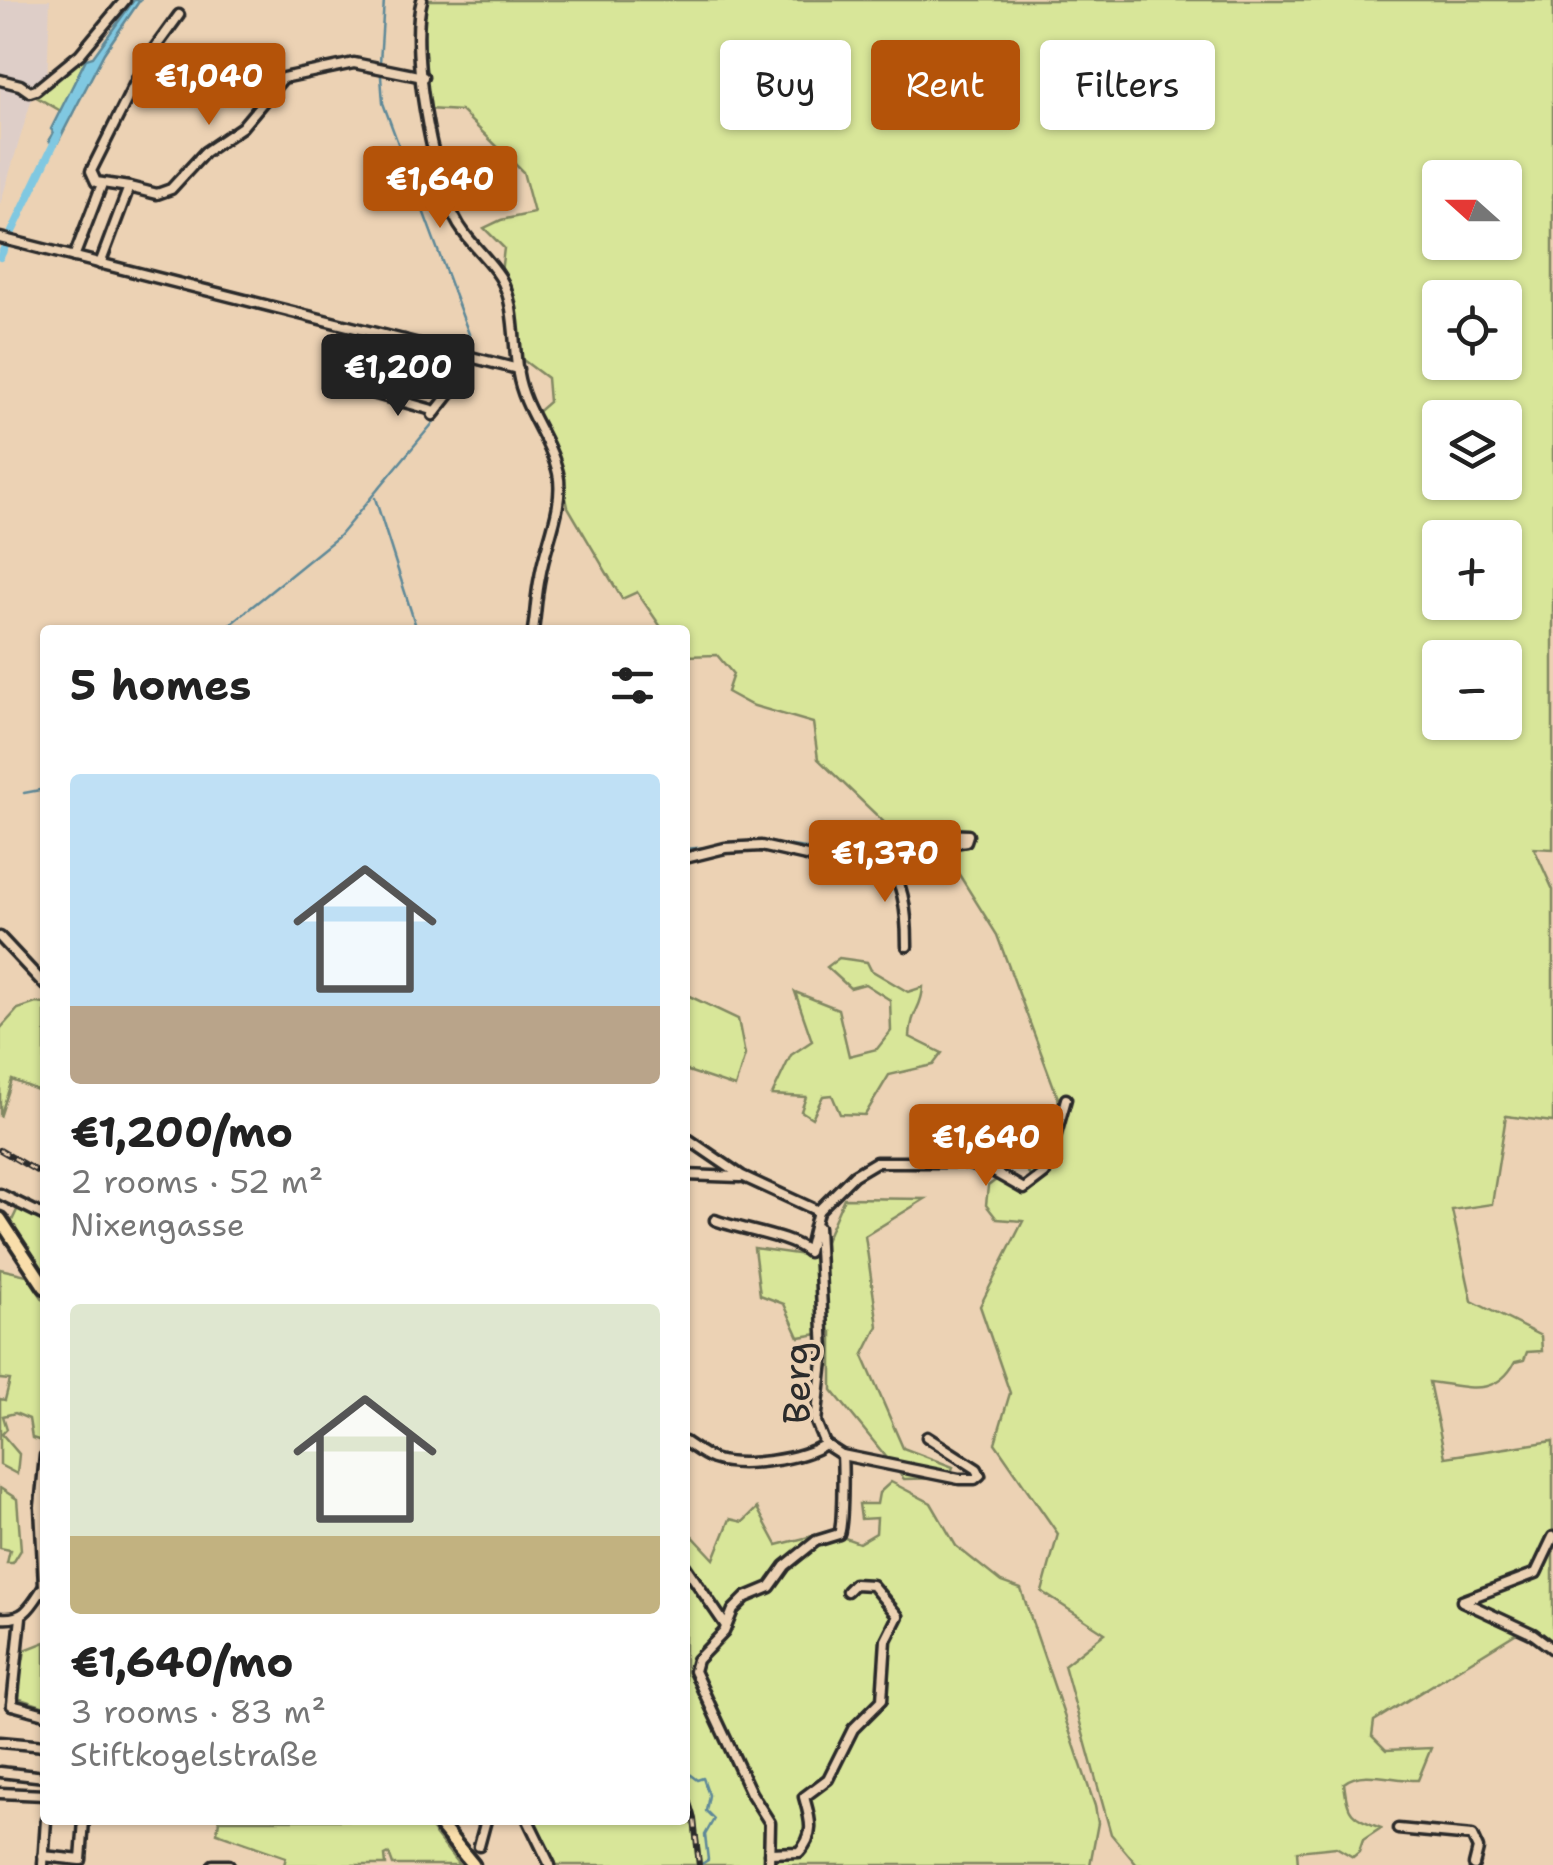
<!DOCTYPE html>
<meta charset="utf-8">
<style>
:root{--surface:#fff;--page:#f6f6f6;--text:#222;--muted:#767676;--accent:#b45309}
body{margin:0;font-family:"Shantell Sans",sans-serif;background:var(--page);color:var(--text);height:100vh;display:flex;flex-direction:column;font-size:38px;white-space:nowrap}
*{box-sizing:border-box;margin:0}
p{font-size:32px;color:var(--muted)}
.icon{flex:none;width:55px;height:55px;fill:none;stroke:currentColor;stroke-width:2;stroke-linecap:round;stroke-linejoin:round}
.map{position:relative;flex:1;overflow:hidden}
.side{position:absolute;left:40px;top:625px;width:650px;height:1200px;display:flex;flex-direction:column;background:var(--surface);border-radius:10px;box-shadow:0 2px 8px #0004}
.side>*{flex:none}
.banner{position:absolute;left:720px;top:40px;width:682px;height:90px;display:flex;gap:20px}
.needle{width:65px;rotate:291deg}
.fabs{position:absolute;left:1422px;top:160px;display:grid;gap:20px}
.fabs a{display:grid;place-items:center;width:100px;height:100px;border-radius:10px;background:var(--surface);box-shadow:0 2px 8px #0004;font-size:50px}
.price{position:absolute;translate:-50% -85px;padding:0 22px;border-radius:10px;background:var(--accent);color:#fff;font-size:32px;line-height:65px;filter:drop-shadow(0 2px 5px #0008)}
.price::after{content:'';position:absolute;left:50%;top:60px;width:30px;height:22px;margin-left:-15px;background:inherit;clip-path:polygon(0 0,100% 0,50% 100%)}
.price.selected{background:#222;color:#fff}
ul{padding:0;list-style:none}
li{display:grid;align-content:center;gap:20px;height:530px;padding:0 30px}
li span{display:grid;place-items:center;height:310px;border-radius:10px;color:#555}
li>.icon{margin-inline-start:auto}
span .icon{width:180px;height:180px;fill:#fffc;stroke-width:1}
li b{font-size:42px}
h2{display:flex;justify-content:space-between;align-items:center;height:120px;padding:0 30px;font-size:42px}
.pill{padding:0 35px;border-radius:10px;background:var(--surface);box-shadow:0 2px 8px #0004;font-size:35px;line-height:90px}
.pill.selected{background:var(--accent);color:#fff}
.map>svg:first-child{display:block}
.built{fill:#decec8}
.green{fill:#d8e699;stroke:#828862;stroke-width:2.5;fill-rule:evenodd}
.water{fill:#80c8e1;stroke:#5e8998;stroke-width:2.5}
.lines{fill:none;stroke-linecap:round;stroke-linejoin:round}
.stream{stroke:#5e8998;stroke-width:2.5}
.river{stroke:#80c8e1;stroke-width:8}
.minor-casing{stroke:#2b2b2b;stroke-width:15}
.major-casing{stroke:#2b2b2b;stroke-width:19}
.minor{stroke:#ecd2b4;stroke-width:8}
.major{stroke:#f9deab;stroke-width:11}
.rail-casing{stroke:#2b2b2b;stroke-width:6}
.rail{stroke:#ecd2b4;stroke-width:2.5;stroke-dasharray:8;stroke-linecap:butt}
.labels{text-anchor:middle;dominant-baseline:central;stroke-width:8;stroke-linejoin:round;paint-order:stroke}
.street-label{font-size:38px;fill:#2b2b2b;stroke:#ecd2b4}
</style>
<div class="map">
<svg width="1553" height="1865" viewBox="0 0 1553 1865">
<rect width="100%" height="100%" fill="#ecd2b4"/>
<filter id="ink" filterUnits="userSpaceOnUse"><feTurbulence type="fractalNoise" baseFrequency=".01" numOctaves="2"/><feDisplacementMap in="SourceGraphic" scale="20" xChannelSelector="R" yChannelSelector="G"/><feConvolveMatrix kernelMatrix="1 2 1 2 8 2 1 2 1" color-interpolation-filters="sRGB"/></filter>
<g filter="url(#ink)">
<path class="built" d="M0,0h50l-3,85 -14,10 -33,110z"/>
<g class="green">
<path d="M426,0h1127v849l-19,-1 19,42v232l-47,-6 -14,88 -40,6 20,91 69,35 1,15 -15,1 -3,8 -9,2c-20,38 -53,23 -86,20l16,75 108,-16v213l-33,-23 -146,90 -2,15 14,14 45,-2 -13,32c-23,1 -56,-12 -74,3 4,33 7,33 37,45l-18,12 -4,12 -6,5 -17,-10 -39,4 1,14h-161l-26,-31 -47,-169 41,-32 -63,-41 16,-58 -63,-91 15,-50 -30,-87 43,-85 -26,-2 -11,-14 2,-19 12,-9 23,14 10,-7 -7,-17 8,-12 -13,-15 10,-15 28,12 2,-31 -64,-171 -47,-75 -40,3 -24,-9 6,-24 -74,-71 -5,-36 -62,-18 -24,-13 6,-18 -16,-19 -32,1v-26h-22l-26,-38 -15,7 -54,-92 -6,-28 -28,-64 15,-13 -2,-24 -28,-21 -18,-84 3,-25 -20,-20 17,-8 33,-7 -11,-41 -62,-61 -33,-2 -5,-91zM1440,178h65v64h-65zM1440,298h65v64h-65zM1440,418h65v64h-65zM1440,538h65v64h-65zM1440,658h65v64h-65z"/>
<path d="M80,54l6,5 -25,52 -28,-16 35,-26z"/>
<path d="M839,958l28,4 4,8 37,22 15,-5c-1,22 -12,23 -13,50l32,16 -9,12 -44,10 -24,40 -25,-1 -8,-19 -9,1 -11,22 -11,-7 5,-14 -34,-2 19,-40 21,-14 -17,-49 43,17 11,47 28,-7 14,-18 -1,-31 -25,-16 -15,4 -23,-21z"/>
<path d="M685,994l53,25 7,36 -10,32 -50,-17z"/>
<path d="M36,1003l9,1v89l-33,-13 -12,37v-88l18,-20z"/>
<path d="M844,1198l81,1 -60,37 13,90 -15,30 40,92 50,19 -4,11 -45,1 -72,-89v-58l-33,5 -15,-33 -24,-9 -6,-47 64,9z"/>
<path d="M19,1206l26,14v55l-35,-50z"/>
<path d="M0,1269l27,6 18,27v140l-13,-4 -3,-19 -14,-6 -12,3 4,13 -5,5 17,20 -2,20 -17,-9v-66l5,1 5,-20 -10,-1z"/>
<path d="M891,1482l40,21 25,43 45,36 20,7 74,217 3,17 -8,42h-389l-7,-53 -9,-25v-259l29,31 16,-40 13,3 14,-14 20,37 51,-13 31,11 17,-10 1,-15 -16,1 -2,-15h18l2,-11z"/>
<path d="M0,1488l17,11 4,51 -8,13h-6l3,-13 -10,-2z"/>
<path d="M45,1642v65l-28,-9 8,-48z"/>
<path d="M685,1795l9,35 3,35h-144l-23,-45h155z"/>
<path d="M219,1820h205l35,45h-66l-4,-11 -4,2 1,9h-102l2,-8 -69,-24z"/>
</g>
<path class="water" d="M134,0h6l-36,53 -47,91 -8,-3 5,-8 -3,-4 35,-70 7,-2z"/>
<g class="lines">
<g class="stream">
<path d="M375,498l42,132"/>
<path d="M223,630l116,-94 119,-143 13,-33 -2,-26 -86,-231 -3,-40 4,-63"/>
<path d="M24,793l21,-4"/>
<path d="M947,831l18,-1"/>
<path d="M685,849l78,-7 64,9 57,-4 55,-15"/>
<path d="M685,1771l12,9 6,-2 6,17 -3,16 8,8 -9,16 3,25 -8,5"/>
</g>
<path class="river" d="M0,257l58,-122"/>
<defs>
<g id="minor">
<path d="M422,0c-13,48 10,171 32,216 11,24 32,39 46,61 16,26 13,67 18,97 6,36 32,64 40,99 7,33 -13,71 -18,104 -4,18 -4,35 -7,53"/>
<path d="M0,80l20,5 10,7 6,-2 44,-36 45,-54"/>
<path d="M129,187l-33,-5 -5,-11 56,-112 32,-44"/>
<path d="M0,238l518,131"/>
<path d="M74,257l28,-73"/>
<path d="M100,264l29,-77 28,7 14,-5 34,-37 37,-25 41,-49 71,-15 69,14"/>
<path d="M404,340l-35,52 67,19"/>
<path d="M433,415l26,-33 4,-25"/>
<path d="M876,853c29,20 31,62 31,93"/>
<path d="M685,858l40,-10 36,-2 50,11 70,-4 43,-9 17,-10 27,1 -2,6 -24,4 3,15"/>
<path d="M0,937l45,48"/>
<path d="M685,1137l57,39 76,35"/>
<path d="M685,1175l55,2"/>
<path d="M0,1194l45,22"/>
<path d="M715,1220c26,10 78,17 93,32l10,-41 36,-36 22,-13h87l31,10 30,17 21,-16 21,-74"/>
<path d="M818,1227l6,125 -8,70 9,22 17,11 117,24h16l5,-4 -3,-6 -50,-32"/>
<path d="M685,1442c9,6 18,13 28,17 27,9 89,1 112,-15"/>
<path d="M1553,1537l-17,36 -74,28 71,33 20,15"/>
<path d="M685,1566l41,60"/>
<path d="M44,1585l-4,-78 5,-51"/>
<path d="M0,1618c26,3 32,-14 45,-33"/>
<path d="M12,1705l9,-88"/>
<path d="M12,1705l33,9"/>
<path d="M0,1742l45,4"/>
<path d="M0,1772l45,5"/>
<path d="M0,1793l45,2"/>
<path d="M528,1820l22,45"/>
<path d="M1398,1829l74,7 6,13 -4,16"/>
<path d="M479,1846l7,-26"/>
<path d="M769,1853l30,-1c17,-18 11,-33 5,-55l24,-18 25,-50 29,-29 4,-60 12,-24 -26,-31 -18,-1 -7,7"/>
<path d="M43,1856l38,4 3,-40"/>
<path d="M43,1865l3,-45"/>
<path d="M213,1865h16"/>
<path d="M769,1865l1,-42 -19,-30 -57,-122 3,-11 27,-28 9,-22 13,-13 24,-10 15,-21 31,-25 23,-7c4,-9 4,-65 3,-79"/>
</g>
<g id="major">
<path d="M0,1219l45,68"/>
<path d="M436,1820l37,45"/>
</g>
</defs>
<use href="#minor" class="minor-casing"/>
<use href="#major" class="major-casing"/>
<use href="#minor" class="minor"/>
<use href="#major" class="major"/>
<defs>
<g id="rail">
<path d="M0,1150l45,26"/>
<path d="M685,1790l9,29 5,46"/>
</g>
</defs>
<use href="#rail" class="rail-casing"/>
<use href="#rail" class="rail"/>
</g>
</g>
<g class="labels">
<g class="street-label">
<text transform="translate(796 1383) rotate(-90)">Berg</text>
</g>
</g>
</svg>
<div class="fabs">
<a><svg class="needle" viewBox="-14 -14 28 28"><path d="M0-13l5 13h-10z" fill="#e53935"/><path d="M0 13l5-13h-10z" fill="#767676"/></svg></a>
<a><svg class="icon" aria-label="locate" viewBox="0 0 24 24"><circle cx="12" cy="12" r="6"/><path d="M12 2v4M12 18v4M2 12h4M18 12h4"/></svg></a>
<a><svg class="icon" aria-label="layers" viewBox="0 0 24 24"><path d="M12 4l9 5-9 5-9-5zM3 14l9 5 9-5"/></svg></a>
<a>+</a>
<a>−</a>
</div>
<b class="price" style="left:209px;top:128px">€1,040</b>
<b class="price" style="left:440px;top:231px">€1,640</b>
<b class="price selected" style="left:398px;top:419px">€1,200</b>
<b class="price" style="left:885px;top:905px">€1,370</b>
<b class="price" style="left:986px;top:1189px">€1,640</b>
<div class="banner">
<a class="pill">Buy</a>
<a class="pill selected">Rent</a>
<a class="pill">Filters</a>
</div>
<section class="side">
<h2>5 homes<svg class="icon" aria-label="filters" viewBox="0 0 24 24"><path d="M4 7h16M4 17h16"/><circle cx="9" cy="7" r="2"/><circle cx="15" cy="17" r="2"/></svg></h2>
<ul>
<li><span style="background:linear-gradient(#bfe0f5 75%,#b9a48a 0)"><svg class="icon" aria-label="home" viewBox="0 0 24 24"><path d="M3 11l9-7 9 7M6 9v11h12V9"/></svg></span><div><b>€1,200/mo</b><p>2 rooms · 52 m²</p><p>Nixengasse</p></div></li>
<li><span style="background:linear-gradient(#dfe7d0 75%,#c2b280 0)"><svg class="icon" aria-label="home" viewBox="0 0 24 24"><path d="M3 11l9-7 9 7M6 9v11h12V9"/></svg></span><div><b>€1,640/mo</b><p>3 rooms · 83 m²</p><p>Stiftkogelstraße</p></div></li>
</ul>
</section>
</div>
